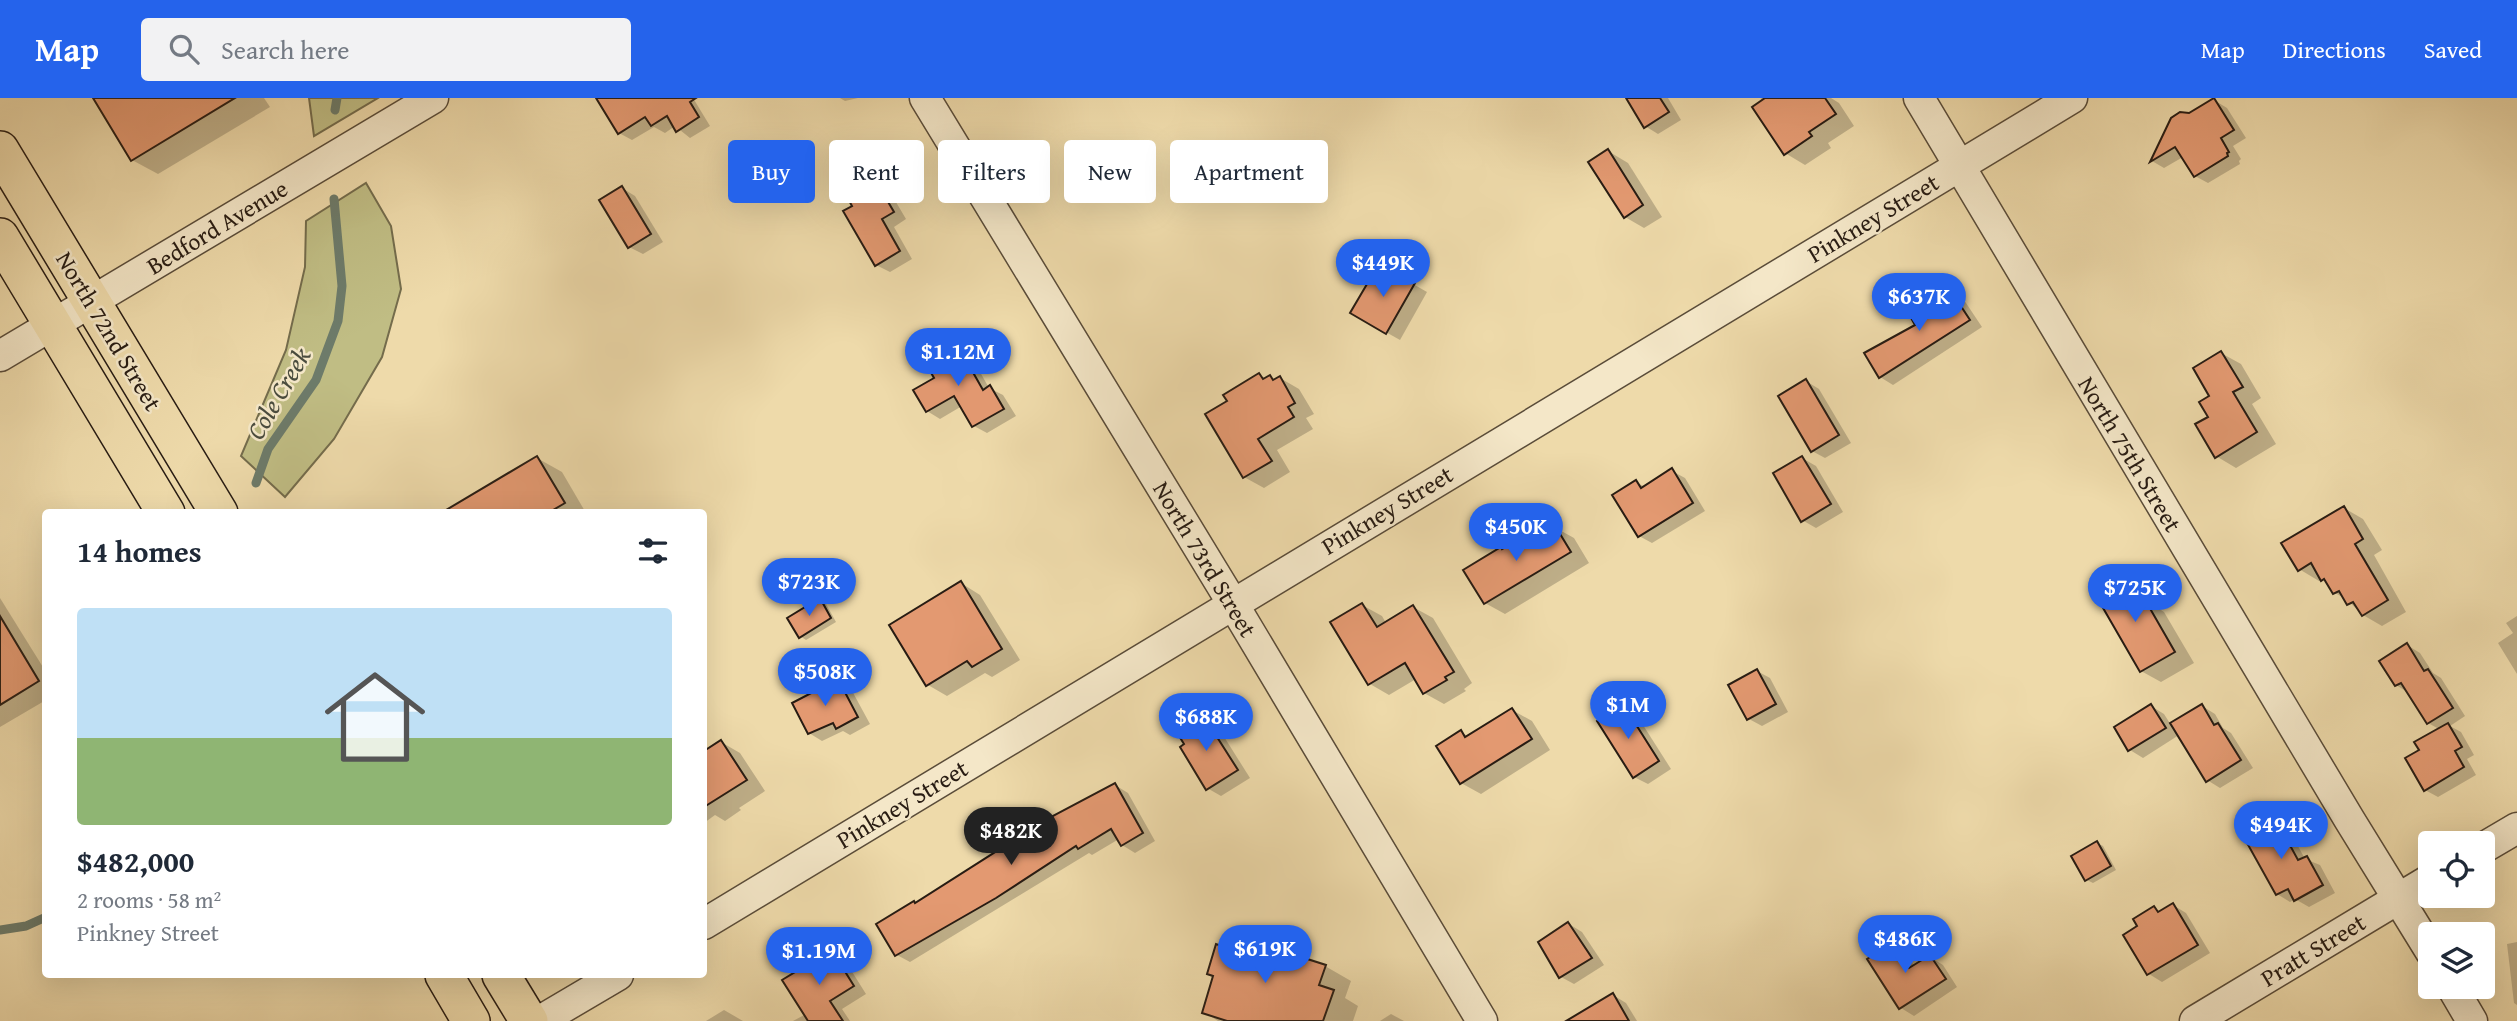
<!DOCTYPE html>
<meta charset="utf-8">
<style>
:root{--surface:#fff;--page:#f2f2f3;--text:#1f2937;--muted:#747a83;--accent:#2563eb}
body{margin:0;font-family:"Gentium Book Plus",serif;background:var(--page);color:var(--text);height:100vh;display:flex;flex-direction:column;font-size:26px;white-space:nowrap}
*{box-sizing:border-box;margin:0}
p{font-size:23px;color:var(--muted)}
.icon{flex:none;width:38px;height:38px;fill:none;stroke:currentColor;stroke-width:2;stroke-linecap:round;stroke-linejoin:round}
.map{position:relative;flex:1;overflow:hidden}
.side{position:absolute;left:42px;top:411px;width:665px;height:469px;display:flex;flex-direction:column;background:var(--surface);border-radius:7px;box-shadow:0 7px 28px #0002}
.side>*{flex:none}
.banner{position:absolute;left:728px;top:42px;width:665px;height:63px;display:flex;gap:14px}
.controls{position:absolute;left:2418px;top:733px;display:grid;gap:14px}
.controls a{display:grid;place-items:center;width:77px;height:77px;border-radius:7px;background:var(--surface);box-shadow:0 7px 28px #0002;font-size:35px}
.price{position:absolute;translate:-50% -60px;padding:0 16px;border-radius:24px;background:var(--accent);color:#fff;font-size:23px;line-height:46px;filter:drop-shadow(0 2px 4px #0008)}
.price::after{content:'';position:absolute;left:50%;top:42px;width:21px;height:16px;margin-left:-10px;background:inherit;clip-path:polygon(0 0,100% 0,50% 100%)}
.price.selected{background:#222;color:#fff}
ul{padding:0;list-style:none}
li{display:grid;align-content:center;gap:14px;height:371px;padding:0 35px}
li span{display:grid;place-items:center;height:217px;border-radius:7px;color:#555}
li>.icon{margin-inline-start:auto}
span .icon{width:126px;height:126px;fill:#fffc;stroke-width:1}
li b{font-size:30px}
h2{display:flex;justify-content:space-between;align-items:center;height:84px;padding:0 35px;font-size:30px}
.chip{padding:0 24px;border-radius:7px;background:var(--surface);box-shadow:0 7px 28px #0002;font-size:24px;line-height:63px}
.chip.selected{background:var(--accent);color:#fff}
header{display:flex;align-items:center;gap:42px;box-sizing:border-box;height:98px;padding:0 35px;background:var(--accent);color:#fff}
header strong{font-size:33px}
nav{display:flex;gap:38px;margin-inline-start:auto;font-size:24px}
.search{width:490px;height:63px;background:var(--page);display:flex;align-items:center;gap:18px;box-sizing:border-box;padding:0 24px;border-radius:7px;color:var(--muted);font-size:26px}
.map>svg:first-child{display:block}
.green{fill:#c0bd84;stroke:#746c4c;stroke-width:2}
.shadow{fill:#0003}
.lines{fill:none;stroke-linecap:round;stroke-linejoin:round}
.stream{stroke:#6d7b6a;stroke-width:9}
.building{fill:#e39971;stroke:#281c13;stroke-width:2}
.minor-casing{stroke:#5a4c39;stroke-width:33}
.major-casing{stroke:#281c13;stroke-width:40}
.minor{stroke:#f4e7c8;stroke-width:30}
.major{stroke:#eedaaa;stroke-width:37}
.labels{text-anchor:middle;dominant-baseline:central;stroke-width:5;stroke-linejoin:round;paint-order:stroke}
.street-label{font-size:24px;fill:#281c13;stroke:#f4e7c8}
.water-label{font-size:26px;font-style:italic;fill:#4a4c3e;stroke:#f4e7c8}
</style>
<header>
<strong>Map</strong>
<div class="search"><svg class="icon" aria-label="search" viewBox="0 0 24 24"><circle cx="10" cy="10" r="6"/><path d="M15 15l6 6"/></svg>Search here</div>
<nav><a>Map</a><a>Directions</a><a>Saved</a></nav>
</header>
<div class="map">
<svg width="2517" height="923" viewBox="0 0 2517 923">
<rect width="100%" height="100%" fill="#eedaaa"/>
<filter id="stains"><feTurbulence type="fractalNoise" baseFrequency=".00286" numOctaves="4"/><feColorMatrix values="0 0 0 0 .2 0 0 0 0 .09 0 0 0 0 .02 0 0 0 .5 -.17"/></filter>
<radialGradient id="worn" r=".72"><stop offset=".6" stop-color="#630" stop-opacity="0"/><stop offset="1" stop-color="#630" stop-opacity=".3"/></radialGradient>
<g class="green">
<path d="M309,0h69l-64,38z"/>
<path d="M366,85l25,43 10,63 -19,68 -48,82 -49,58 -44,-41 45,-106 19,-83 1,-46z"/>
</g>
<g class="shadow">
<path d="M95,0h169l6,9 -112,67 -26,-14z"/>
<path d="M612,0h81l17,28 -20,12 -15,-12 -10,7 -11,-6 -22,13 -13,-7z"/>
<path d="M840,0h18l-13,3z"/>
<path d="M1628,0h40l13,22 -23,14 -13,-8z"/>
<path d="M1761,0h70l8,5 15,23 -26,17 3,5 -26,17 -20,-12z"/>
<path d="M2214,2l13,8 19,30 -13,8 8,13 -2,2 1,3 -32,19 -13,-7 -12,-19 -19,11 -12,-7 20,-42 18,-4z"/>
<path d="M1608,53l20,12 34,54 -18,11 -19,-11z"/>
<path d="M867,70l13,7 26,44 -12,8 18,32 -22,13 -14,-7 -21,-59z"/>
<path d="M622,90l13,8 28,46 -20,12 -14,-7z"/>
<path d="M1392,174l35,20 -27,48 -48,-27z"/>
<path d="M1949,192l13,7 20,30 -89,58 -13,-8z"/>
<path d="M958,250l13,8 18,32 14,7 13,21 -29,17 -13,-7 -12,-20 -22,13 -13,-8 9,-33z"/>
<path d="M2221,255l20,11 20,34 -9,6 24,40 -40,24 -20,-12 -6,-39 2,-21z"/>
<path d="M1259,277l7,4 4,-2 6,3 4,-2 19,11 15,25 -8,4 7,11 -36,21 13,22 -26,16 -20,-11 -15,-75z"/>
<path d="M1806,283l13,8 32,54 -26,15 -13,-7z"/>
<path d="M537,360l25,14 24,41h-142z"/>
<path d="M1802,360l14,8 27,46 -27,16 -14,-8z"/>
<path d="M1672,373l13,7 20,33 -53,32 -13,-7 -3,-54 9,5z"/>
<path d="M2344,410l19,11 19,31 -8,5 32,57 -24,14 -19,-11 -17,-16 -11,-6 -6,-10 -7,-4 -3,2 -20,-12z"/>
<path d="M1554,429l20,11 15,25 -84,51 -20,-11 19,-53 23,-13 5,3z"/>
<path d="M2126,480l19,11 10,17 9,6 30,51 -33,19 -20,-11z"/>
<path d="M961,485l19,12 40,65 -28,17 -7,-4 -38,23 -19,-11z"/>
<path d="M0,500l46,74v28l-46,27z"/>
<path d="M820,503l6,3 10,18 -30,18 -6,-4z"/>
<path d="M1362,507l20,11 4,7 27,-16 20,11 39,65 -8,6 2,2 -22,13 -20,-11 -8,-14 -27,16 -19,-11z"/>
<path d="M2517,518v58l-19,-31 15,-10 -7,-10z"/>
<path d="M2407,547l13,8 13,20 8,5 24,38 -15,10 11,6 13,23 -7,4 9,16 -38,22 -13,-7 -4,-39 18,-22 -11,-6 -19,-30 -13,-8z"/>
<path d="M1757,573l13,7 18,34 -26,14 -13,-7z"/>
<path d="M838,583l13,8 19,35 -20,11 -7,-4 -21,10 -13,-8z"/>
<path d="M1623,608l13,8 35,55 -23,15 -14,-7z"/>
<path d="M2151,608l13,8 7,11 31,-19 13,8 8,14 8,5 22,35 -33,20 -13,-8 -28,-45 -36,23 -13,-8z"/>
<path d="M1512,612l20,11 18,29 -69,44 -20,-11v-51l8,5z"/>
<path d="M1203,619l13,7 34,54 -29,18 -14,-8z"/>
<path d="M721,644l19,11 25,38 -26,17 2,2 -16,11 -10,-6 -11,8v-70z"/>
<path d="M1115,687l13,8 27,48 -20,12 -13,-8 -3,-6 -27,16 -3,-2 -179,109 -13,-7 19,-51z"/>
<path d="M2274,720l13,8 18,33 15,6 15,28 -26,14 -14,-8 -5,3 -13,-8z"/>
<path d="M2097,745l6,3 13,24 -23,13 -6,-3z"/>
<path d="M2173,807l13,8 24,40 -48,29 -13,-8 -24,-38 15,-10 14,-18 7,4z"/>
<path d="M1569,826l13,8 22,33 -30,19 -13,-7z"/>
<path d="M2517,844v63l-3,-2 -7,-59z"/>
<path d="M1892,847l13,8 10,14 15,-10 13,8 14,22 -43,29 -13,-8 -32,-48z"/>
<path d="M1229,852l96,16 26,15 -6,17 13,8 -5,15h-135l-14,-9z"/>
<path d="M831,853l13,8 22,35 -24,15 8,12h-57l13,-7 -8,-42z"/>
<path d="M1613,897l13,8 11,18h-53z"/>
<path d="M724,912l19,11h-37z"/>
<path d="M1391,916l13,7h-24z"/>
</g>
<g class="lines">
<g class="stream">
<path d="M335,12l2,-12"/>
<path d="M256,385l12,-34 48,-69 22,-59 4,-35 -8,-87"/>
<path d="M0,832l26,-4 20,-9"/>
</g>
</g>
<g class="building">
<path d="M93,0h142l-104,63z"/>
<path d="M596,0h100l-6,4 9,15 -23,15 -9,-16 -16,10 -6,-9 -27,17z"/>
<path d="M1626,0h34l9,14 -25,16z"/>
<path d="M1765,0h60l11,16 -27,18 3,4 -28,19 -32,-48z"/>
<path d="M2214,0l20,32 -13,8 8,14 -2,1 1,3 -34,21 -19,-30 -25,15 21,-44 9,-6 9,1z"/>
<path d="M1608,51l35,56 -19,13 -36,-56z"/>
<path d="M867,68l27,46 -12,7 18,32 -25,15 -32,-55 9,-5 -13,-24z"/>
<path d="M622,88l29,48 -23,14 -29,-48z"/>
<path d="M1377,169l12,6 2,-4 24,14 -29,51 -36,-21z"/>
<path d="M1949,190l21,32 -91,58 -15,-25 51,-28 -5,-9 9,-6 -2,-2z"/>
<path d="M958,248l25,44 7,-5 14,24 -32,18 -18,-31 -28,16 -13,-22 21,-12 -8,-14z"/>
<path d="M2221,253l22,36 -10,5 24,40 -42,26 -20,-34 13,-7 -9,-15 10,-6 -16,-28z"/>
<path d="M1259,275l4,6 7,-4 3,5 7,-4 15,27 -7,4 6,10 -36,22 14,22 -29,17 -38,-64 22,-13 -4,-6z"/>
<path d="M1806,281l33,56 -28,17 -33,-56z"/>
<path d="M537,358l28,47 -17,10h-107z"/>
<path d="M1802,358l29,48 -30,18 -28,-49z"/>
<path d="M1672,370l21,35 -55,34 -26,-42 24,-15 5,8z"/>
<path d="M2344,408l19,33 -8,5 33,56 -26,16 -9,-14 -6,3 -8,-14 -6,3 -9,-15 -3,2 -10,-18 -13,8 -17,-28z"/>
<path d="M1554,426l17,28 -87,52 -21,-34 38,-23 1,2 24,-14 3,4z"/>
<path d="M2126,478l14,24 4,-2 31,54 -35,20 -45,-78z"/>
<path d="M961,483l41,68 -30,18 -5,-6 -41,25 -37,-61z"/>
<path d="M820,500l11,20 -32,20 -12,-20z"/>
<path d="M1362,505l15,24 36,-22 41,67 -9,5 2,3 -24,14 -18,-31 -37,22 -38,-63z"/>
<path d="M0,518l39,65 -39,24z"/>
<path d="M2407,545l17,28 4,-2 25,39 -26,16 -26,-41 -6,3 -16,-25z"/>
<path d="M1757,571l19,35 -29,16 -19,-35z"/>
<path d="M838,581l20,38 -22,12 -3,-6 -25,11 -16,-31z"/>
<path d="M1623,606l36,57 -26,17 -36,-57z"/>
<path d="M2151,606l15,24 -38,23 -14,-24z"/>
<path d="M2202,606l12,21 4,-2 23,37 -35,22 -36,-59z"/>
<path d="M1512,610l20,31 -72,45 -24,-38 25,-16 4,7z"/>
<path d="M1203,617l35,55 -32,20 -26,-43 4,-3 -8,-13z"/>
<path d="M2448,625l14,24 -7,4 9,16 -40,24 -19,-33 14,-8 -5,-8z"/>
<path d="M721,642l26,40 -43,27v-56z"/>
<path d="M1115,685l28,50 -22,13 -10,-17 -33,20 -2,-3 -80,52 -101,58 -19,-32 38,-23 1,2 132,-84z"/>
<path d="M2274,718l24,44 9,-4 16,29 -29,16 -6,-12 -12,6 -34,-61z"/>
<path d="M2097,743l14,25 -26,15 -14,-25z"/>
<path d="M2173,805l25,42 -51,30 -24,-40 14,-9 -4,-7 21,-13 4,6z"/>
<path d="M1568,824l24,36 -33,20 -21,-36z"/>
<path d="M1232,837l94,30 -7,20 15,5 -11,31h-96l-25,-8 11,-37 -6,-2 9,-30 11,4z"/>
<path d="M1892,845l17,25 21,-13 16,24 -47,30 -32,-50z"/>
<path d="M831,851l23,37 -24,15 13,20h-35l-26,-41 13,-8 -1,-3 25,-16 2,3z"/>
<path d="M1613,895l16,28h-63z"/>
</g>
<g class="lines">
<defs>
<g id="minor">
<path d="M925,0l308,506 249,417"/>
<path d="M1919,0l430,721 82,133"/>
<path d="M0,258l433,-258"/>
<path d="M2483,750l34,-20"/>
<path d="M704,826l1368,-826"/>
<path d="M2452,889l20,34"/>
<path d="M540,923l78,-46"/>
<path d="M2195,923l236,-142"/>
</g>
<g id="major">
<path d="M0,52l219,363"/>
<path d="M0,139l166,276"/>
<path d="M444,877l27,46"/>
<path d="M501,877l28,46"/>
</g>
</defs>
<use href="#minor" class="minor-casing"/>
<use href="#major" class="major-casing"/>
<use href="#minor" class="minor"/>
<use href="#major" class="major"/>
</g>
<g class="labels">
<g class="street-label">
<text transform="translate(1873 120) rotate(-31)">Pinkney Street</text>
<text transform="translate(217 129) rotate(-31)">Bedford Avenue</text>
<text transform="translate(109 233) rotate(59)">North 72nd Street</text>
<text transform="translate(2130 356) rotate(59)">North 75th Street</text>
<text transform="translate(1387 412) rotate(-31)">Pinkney Street</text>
<text transform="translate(1205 461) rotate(59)">North 73rd Street</text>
<text transform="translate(902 706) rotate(-31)">Pinkney Street</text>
<text transform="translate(2313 852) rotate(-31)">Pratt Street</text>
</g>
<g class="water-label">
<text transform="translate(278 295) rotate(-60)">Cole Creek</text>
</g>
</g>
<rect width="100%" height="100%" filter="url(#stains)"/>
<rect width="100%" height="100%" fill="url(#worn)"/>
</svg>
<div class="controls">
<a><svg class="icon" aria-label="locate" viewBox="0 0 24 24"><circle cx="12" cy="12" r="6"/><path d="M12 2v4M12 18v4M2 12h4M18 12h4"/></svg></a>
<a><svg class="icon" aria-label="layers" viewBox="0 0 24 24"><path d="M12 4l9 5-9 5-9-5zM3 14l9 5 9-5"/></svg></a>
</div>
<b class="price" style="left:1383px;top:201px">$449K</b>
<b class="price" style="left:1919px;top:235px">$637K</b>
<b class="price" style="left:958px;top:290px">$1.12M</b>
<b class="price" style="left:1516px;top:465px">$450K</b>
<b class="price" style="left:809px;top:520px">$723K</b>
<b class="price" style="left:2135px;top:526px">$725K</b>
<b class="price" style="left:825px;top:610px">$508K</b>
<b class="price" style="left:1628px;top:643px">$1M</b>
<b class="price" style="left:1206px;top:655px">$688K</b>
<b class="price" style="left:2281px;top:763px">$494K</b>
<b class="price selected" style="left:1011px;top:769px">$482K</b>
<b class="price" style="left:1905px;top:877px">$486K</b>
<b class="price" style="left:1265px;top:887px">$619K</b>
<b class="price" style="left:819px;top:889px">$1.19M</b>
<div class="banner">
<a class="chip selected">Buy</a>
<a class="chip">Rent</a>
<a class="chip">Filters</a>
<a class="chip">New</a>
<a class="chip">Apartment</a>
</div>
<section class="side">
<h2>14 homes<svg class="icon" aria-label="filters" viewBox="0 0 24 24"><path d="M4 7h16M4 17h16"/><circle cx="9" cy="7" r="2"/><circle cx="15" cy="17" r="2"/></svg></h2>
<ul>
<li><span style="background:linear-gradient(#bfe0f5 60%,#8fb573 0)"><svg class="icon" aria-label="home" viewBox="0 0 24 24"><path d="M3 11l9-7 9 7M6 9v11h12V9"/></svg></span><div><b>$482,000</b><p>2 rooms · 58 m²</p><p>Pinkney Street</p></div></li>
</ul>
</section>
</div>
